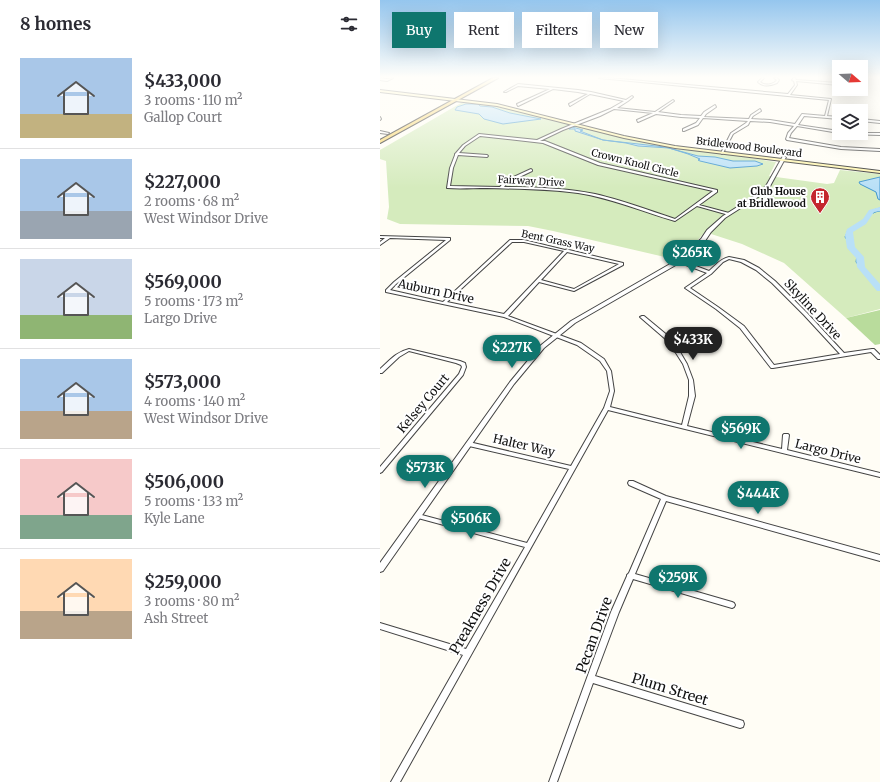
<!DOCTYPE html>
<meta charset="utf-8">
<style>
:root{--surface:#fff;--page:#f7f7f7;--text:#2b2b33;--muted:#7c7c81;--line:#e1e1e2;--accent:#0f766e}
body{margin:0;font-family:Merriweather,serif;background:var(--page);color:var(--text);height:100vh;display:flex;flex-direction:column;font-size:15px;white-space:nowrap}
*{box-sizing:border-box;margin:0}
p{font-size:13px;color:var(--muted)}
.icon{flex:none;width:22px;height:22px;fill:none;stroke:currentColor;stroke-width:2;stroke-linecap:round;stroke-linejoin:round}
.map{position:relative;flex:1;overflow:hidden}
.sheet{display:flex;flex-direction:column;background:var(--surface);width:380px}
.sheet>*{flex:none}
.hud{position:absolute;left:12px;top:12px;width:380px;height:36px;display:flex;gap:8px}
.needle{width:26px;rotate:109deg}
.buttons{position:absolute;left:452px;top:60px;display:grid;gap:8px}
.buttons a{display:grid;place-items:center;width:36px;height:36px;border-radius:0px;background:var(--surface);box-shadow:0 4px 16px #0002;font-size:20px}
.price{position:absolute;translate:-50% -34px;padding:0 9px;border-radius:14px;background:var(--accent);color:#fff;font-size:13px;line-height:26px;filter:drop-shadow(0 1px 2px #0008)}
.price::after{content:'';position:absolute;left:50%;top:24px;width:12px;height:9px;margin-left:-6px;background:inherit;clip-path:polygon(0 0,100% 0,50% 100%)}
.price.current{background:#222;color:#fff}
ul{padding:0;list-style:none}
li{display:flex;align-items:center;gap:12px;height:100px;padding:0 20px}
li+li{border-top:1px solid var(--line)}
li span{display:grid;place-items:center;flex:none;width:112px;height:80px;border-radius:0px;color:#555}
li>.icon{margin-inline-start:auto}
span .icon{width:48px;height:48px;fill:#fffc;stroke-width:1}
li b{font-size:17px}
h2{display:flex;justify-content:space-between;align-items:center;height:48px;padding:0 20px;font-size:17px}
.pill{padding:0 14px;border-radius:0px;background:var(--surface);box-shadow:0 4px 16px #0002;font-size:14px;line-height:36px}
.pill.current{background:var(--accent);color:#fff}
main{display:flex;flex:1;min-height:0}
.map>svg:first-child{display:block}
.green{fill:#d5ebbd}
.forest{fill:#b9dc9c}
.water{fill:#b9e0f7;stroke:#3f96cf}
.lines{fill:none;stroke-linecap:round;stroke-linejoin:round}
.river{fill:#b9e0f7;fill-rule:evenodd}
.minor-casing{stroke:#444;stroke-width:2}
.tertiary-casing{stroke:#444;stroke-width:2}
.secondary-casing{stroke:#333;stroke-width:2}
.primary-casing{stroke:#222;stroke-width:2}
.minor{fill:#fff;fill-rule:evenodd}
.tertiary{fill:#fff;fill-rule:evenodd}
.secondary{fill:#fff6b0;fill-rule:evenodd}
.primary{fill:#f9d66b;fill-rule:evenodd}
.labels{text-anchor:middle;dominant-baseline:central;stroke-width:4;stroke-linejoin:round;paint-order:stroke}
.far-street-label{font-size:10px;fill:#111;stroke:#fff}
.far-poi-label{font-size:10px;font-weight:bold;fill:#111;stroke:#fff;text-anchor:end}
.street-label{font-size:12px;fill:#111;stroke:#fff}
.near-street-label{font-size:14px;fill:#111;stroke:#fff}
</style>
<main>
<section class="sheet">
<h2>8 homes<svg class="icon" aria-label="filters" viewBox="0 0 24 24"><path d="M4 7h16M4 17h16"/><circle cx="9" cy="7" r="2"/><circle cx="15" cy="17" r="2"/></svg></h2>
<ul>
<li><span style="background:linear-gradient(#a9c7e8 70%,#c2b280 0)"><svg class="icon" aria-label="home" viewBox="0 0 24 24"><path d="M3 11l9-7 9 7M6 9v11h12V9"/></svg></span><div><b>$433,000</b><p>3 rooms · 110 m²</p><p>Gallop Court</p></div></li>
<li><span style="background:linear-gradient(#a9c7e8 65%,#9aa5b1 0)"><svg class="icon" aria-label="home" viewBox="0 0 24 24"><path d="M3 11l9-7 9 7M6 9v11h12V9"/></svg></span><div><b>$227,000</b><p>2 rooms · 68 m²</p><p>West Windsor Drive</p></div></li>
<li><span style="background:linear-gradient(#c9d6e8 70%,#8fb573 0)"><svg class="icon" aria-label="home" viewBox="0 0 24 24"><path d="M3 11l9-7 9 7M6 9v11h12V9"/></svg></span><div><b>$569,000</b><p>5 rooms · 173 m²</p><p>Largo Drive</p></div></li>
<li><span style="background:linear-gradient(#a9c7e8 65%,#b9a48a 0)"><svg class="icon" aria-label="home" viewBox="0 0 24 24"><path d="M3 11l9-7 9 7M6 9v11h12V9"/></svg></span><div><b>$573,000</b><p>4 rooms · 140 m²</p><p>West Windsor Drive</p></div></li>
<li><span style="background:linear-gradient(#f6c9c9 70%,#7fa58c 0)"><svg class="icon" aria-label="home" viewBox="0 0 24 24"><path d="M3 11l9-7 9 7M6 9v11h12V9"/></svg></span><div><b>$506,000</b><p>5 rooms · 133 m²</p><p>Kyle Lane</p></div></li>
<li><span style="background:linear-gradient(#ffd9b3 65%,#b9a48a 0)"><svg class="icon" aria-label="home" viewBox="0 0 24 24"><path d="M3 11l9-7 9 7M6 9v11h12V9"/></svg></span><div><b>$259,000</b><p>3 rooms · 80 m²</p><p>Ash Street</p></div></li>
</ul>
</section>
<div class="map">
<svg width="500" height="782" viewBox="0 0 500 782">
<rect width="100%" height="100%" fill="#fffdf5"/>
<path class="green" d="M81,103c52,1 106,22 157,33 52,12 106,17 158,26l-7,14 58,8 7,-1 6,-13 40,4v135l-34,9 -62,-55 -42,-19 -37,-12 -11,12 -21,17 -4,-3 -116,-27 -25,-5 -128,-2 -13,-5 2,-12 -3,-46 -6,-2v-9z"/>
<path class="forest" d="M500,310v34l-5,1 -29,-27z"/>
<g class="water">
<path d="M86,104h12l2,2 12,1 18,6 31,6 -38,5 -19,-5 -5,-5 -24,-4 2,-3z"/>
<path d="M192,127l11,3 -3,1 23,9 62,7 33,9 17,1 18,4h22l8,3 -6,2 -27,2 -30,-7 -2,-1 2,-1 -12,-5 -19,-6 -31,-2 -12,-3 -23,-3 -28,-9v-2h-6z"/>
<path d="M500,177v23l-2,-1 -2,-7 -16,-8 -1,-2z"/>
<path d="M500,208v3c-9,1 -11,6 -17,12 -4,2 -12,5 -14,8 -5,9 7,20 12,25l-3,6 8,11 14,13v4l-10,-10 -14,-18 1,-7 -12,-18 3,-7 16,-10 6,-9z"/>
</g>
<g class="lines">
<path class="river" d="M500,207v4l-6,1 -8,12 -13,8 2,15 9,10 1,10 15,17v7h-3l-20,-24 -1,-9 -9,-10 -2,-13 2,-6 16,-10 6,-9z"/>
<defs>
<g id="minor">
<path d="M0,78l7,1 6,-1 -6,3 -7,-1z"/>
<path d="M219,78h10l179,16 7,-9 -1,-4 -2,-1 1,-1v-1h2l1,2 43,3v2l-43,-4 1,4 -7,10 41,4 -4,17 12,1v2l-35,-3 -6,9 41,6v2l-42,-7 -6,7 -2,5 52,9 39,2v2l-39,-2 -54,-9 -1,-1 2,-6 6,-7 -24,-4 -20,-1 -2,4 -15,9 -10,19 -1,1 -1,-1 10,-20 15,-10 2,-2 -45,-3 -5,7 -14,6h-1v-2l13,-6 4,-5 -19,-1 -25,-3 -18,8 -1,-2 16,-7 -39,-4 -14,7 -37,14 -23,11h5l55,22 117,27v2l-18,13 30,8v2l-32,-9 -22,15c-32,-9 -63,-23 -97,-28 -30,-4 -61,-4 -91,-5 -14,0 -27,1 -40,0l3,-20 5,-13v-1l1,-1 7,-8 16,-11 58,6 24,-11 49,-20 14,-8 -34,-7 -20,12 -1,-2 19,-10 -10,-2 -25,-3 -35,17 -1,-2 33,-15 -32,-3 -12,6h-2l14,-8 60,6 13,2 35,8 6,-4 1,1 -5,4 -11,7 38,4 18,-12 1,1 -16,11 23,3 20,1 3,-4 11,-7 1,2 -10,7 -2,3 45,2 2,-4 9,-6 1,2 -8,5 -2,3 19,1 25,4 7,-10 23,2 4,-16zM100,136l63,7 55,22 115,26 -38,28c-27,-9 -53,-19 -80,-25 -30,-6 -61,-7 -91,-7l3,-4 25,-12v-1l-1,-1 -26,12 -5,6 -50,-1 3,-18 5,-13 29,2 1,-1 -1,-1 -28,-2 6,-7z"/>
<path d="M382,78h2l-4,4c5,4 13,3 17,-2l-3,-2h3l2,2 -2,3c-7,3 -14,4 -19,-1z"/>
<path d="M486,79l1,1 -3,13 -1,1 -1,-1 3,-13z"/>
<path d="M0,117l1,2 -1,1z"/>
<path d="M481,119l19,2v2l-19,-2z"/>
<path d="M0,131l9,2 -1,1 -8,-1z"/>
<path d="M464,133h36v2l-35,-1z"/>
<path d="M0,236l70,2v2l-54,44 -6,6 53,12 67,-62h14l41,10 3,-1 1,1 54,13v2l-49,26 -35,-9 -31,34 73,27 23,16 7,12 3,20 -4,16 72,18 7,-29v-16l-6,-16 -14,-22 -29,-25 2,-1h2l29,24 14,24 6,16 2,16 -8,30 95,23 1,-14 1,-1h4l1,1 -2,15 93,23v4l-272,-67 -208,372h-9l72,-127 -83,-26v-6l86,26 59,-102 -107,-29h-2l-1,-2 1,-2h2l109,29 42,-74 -100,-23 -2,-1 -1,-1 1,-1 2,-1 102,24 33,-58 6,-17 -3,-20 -7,-10 -23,-16 -73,-28 -118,-25v-2l8,-8 52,-42 -56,-2 -10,7v-3l5,-4h-5zM132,242h12l40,9 -60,63 -57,-12zM187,252l52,12 -45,25 -33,-9z"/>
<path d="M349,257l15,3 15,8 16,13 32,32 37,40 28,-4h2l6,6v4h-2l-7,-7 -98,16h-2l-31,-40 -24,-19 -31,-21 22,-15 -29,-11v-2h2l29,11c7,-6 11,-12 20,-14zM349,259l12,3 15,8 16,13 32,32 36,39 -66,11 -30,-39 -26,-19 -28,-19 21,-14 12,-12z"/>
<path d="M29,349l51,12 5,2 1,4 -3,8 -81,97 -2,1v-6l79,-93 3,-7 -1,-2 -5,-2 -47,-12 -10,6 -17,16h-2v-4c9,-8 16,-17 29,-20z"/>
<path d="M249,481h4l33,15 214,59v6l-214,-60 -31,73 97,28 2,1 1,2 -1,2 -2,1 -99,-29 -14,33 -24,64 145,44 3,1 1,3 -1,3 -3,1 -147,-45 -36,99h-8l62,-170 16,-36v-1l2,-2 32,-74 -32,-14 -1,-2z"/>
</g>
<path id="tertiary" d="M403,156l3,1 -17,31 -11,9 -33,21 -14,14 -6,9 -24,21 -106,61 -31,25 -30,36 -131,187 -3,1v-9l130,-181 30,-36 31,-25 106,-61 24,-21 6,-9 16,-14 33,-21 10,-9z"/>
<path id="secondary" d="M0,90l117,14 127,32 51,10 205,25v2l-205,-25 -51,-10 -127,-32 -117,-14z"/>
<path id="primary" d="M113,78h5l-118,65v-3z"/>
</defs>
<use href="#minor" class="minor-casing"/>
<use href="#tertiary" class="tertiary-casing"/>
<use href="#secondary" class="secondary-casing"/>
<use href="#primary" class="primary-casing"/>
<use href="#minor" class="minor"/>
<use href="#tertiary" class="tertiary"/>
<use href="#secondary" class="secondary"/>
<use href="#primary" class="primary"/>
</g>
<linearGradient id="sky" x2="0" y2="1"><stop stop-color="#95c6ee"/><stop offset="0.41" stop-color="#fffefa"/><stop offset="1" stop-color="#fffefa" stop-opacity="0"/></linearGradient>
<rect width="500" height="188" fill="url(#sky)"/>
<defs>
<symbol id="building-pin" viewBox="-11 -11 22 30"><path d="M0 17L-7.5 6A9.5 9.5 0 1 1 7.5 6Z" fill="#c4262e" stroke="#fff"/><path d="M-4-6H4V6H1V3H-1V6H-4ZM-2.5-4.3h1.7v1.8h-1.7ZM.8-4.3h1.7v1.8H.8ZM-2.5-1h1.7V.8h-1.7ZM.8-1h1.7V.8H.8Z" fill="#fff"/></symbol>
</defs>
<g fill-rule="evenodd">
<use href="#building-pin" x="429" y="186" width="22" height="30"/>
</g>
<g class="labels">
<g class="far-street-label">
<text transform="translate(369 147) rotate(7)">Bridlewood Boulevard</text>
<text transform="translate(255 163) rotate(14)">Crown Knoll Circle</text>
<text transform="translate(151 181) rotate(3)">Fairway Drive</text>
<text transform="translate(178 241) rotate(12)">Bent Grass Way</text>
</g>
<g class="far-poi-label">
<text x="426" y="191">Club House<tspan x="426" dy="12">at Bridlewood</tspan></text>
</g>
<g class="street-label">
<text transform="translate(56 291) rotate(12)">Auburn Drive</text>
<text transform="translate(433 309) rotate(47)">Skyline Drive</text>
<text transform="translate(43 403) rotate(-50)">Kelsey Court</text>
<text transform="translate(144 445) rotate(13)">Halter Way</text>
<text transform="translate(448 451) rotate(14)">Largo Drive</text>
</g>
<g class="near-street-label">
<text transform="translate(100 606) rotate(-60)">Preakness Drive</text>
<text transform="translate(214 635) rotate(-70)">Pecan Drive</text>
<text transform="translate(290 689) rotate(17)">Plum Street</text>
</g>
</g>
</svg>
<div class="buttons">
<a><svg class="needle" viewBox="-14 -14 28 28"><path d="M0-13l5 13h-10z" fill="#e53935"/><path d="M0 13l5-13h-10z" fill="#7c7c81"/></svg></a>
<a><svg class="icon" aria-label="layers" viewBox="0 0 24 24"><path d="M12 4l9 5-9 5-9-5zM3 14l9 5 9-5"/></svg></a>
</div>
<b class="price" style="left:312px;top:274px">$265K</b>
<b class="price current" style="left:313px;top:361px">$433K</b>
<b class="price" style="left:132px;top:369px">$227K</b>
<b class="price" style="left:361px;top:450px">$569K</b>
<b class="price" style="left:45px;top:489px">$573K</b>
<b class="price" style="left:378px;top:515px">$444K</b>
<b class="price" style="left:91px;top:540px">$506K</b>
<b class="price" style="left:298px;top:599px">$259K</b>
<div class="hud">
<a class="pill current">Buy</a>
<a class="pill">Rent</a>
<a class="pill">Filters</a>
<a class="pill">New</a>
</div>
</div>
</main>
